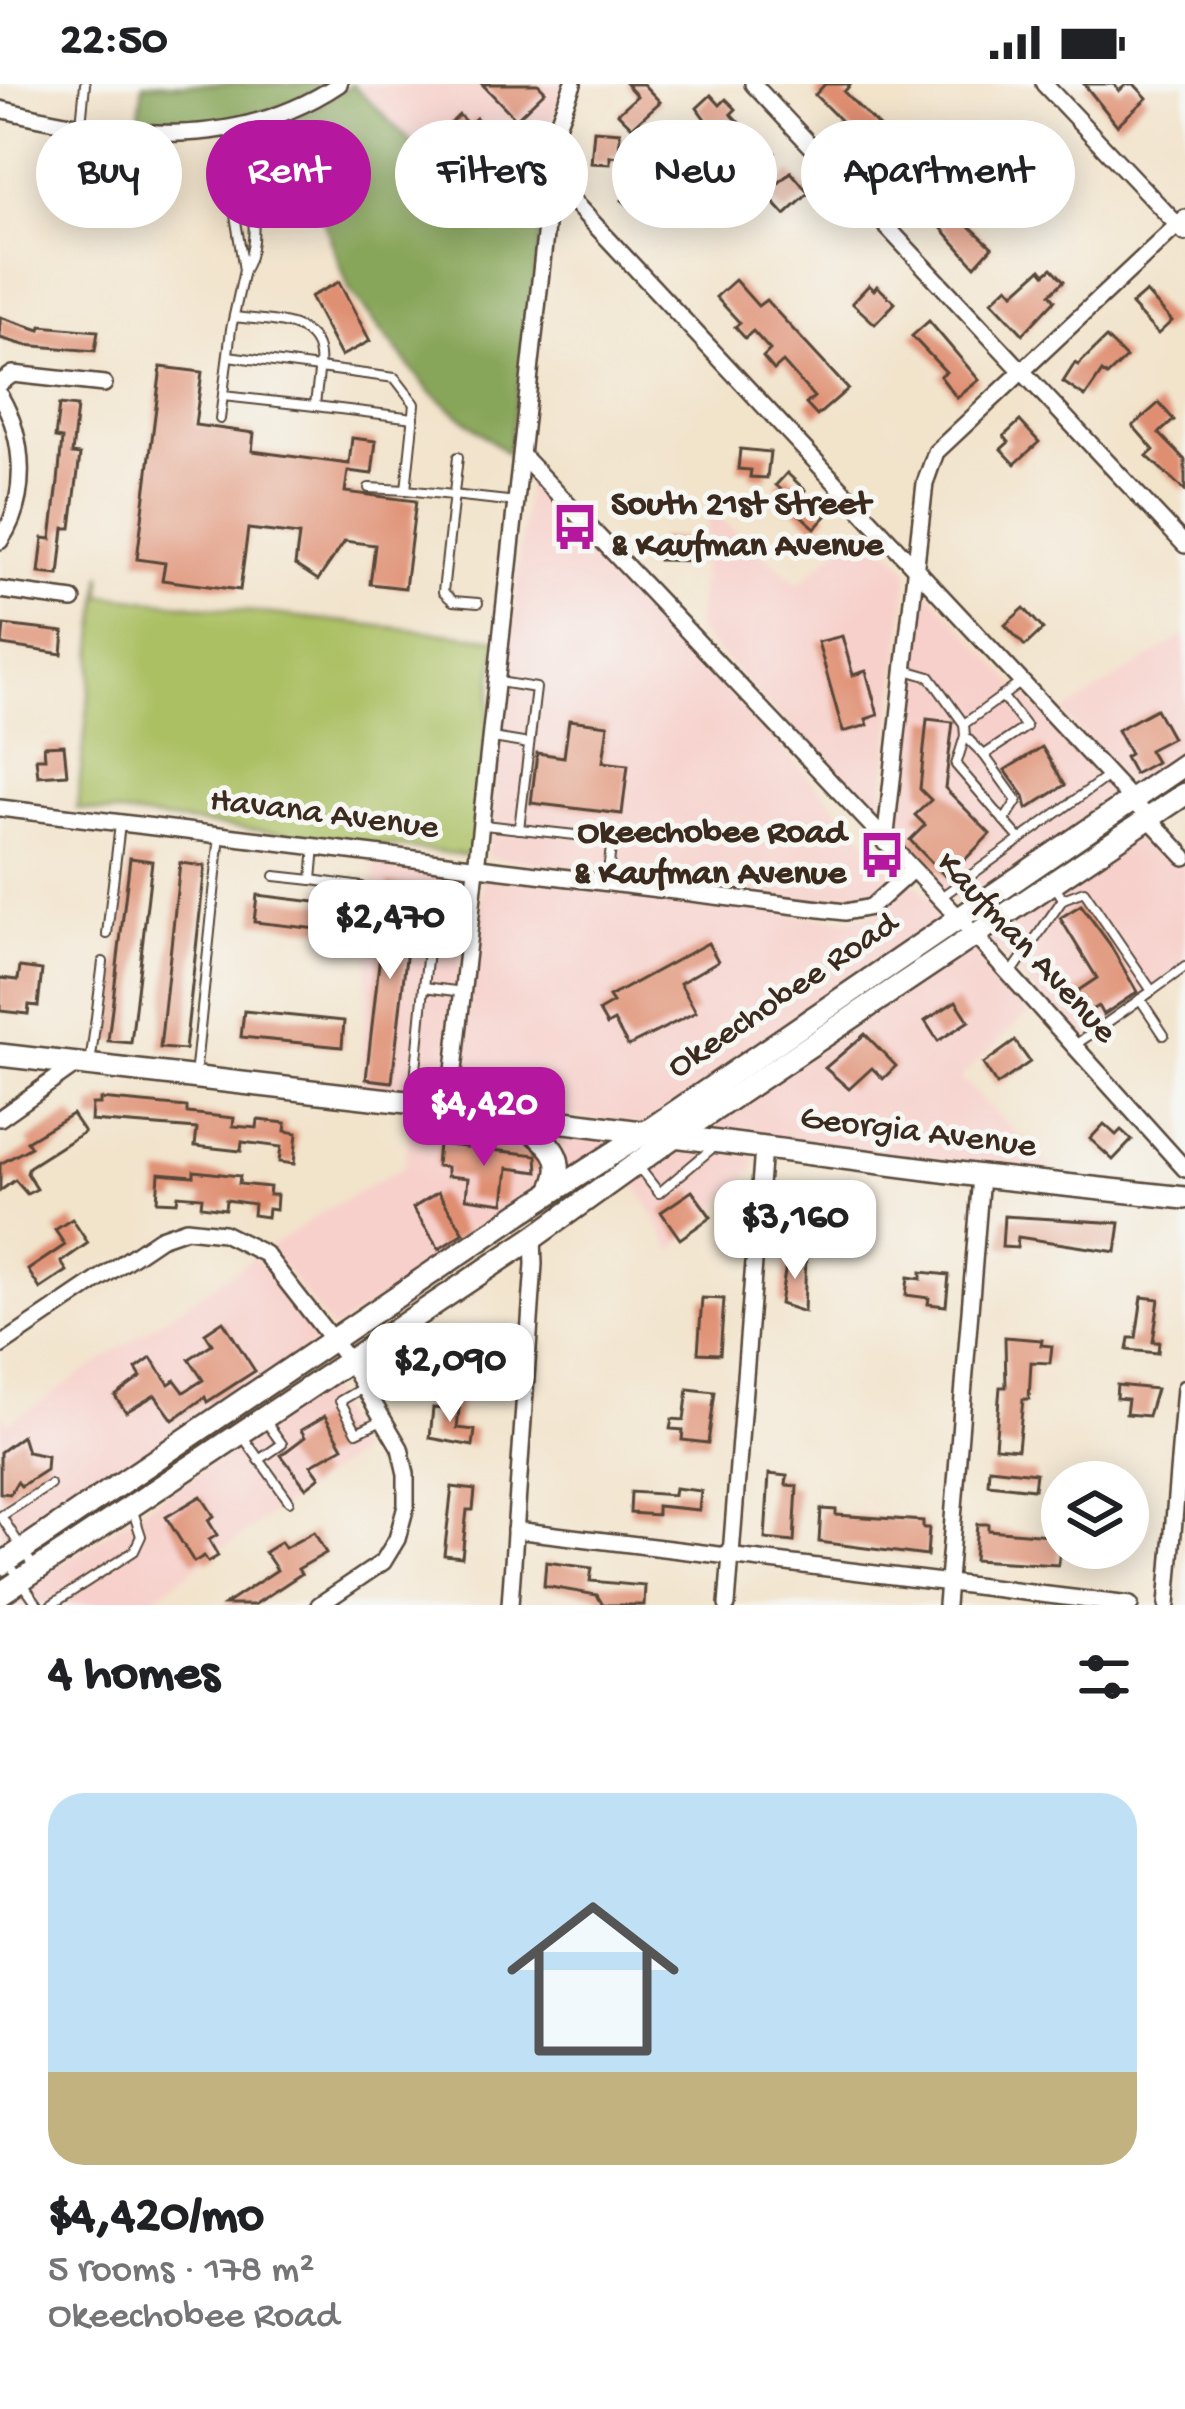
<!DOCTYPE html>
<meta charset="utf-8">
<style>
:root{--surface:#fff;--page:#f6f6f6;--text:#202124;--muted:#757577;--line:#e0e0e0;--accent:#b5179e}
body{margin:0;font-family:"Gochi Hand",sans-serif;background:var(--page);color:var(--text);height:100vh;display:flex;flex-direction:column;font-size:45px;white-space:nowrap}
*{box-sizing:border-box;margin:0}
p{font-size:39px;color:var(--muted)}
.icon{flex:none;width:66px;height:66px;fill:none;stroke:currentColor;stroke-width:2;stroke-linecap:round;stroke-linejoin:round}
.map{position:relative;height:1521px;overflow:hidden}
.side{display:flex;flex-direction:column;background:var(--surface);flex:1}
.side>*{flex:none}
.hud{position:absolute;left:36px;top:36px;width:1113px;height:108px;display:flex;gap:24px}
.fabs{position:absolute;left:1041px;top:1377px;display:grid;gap:24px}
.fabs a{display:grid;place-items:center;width:108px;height:108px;border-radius:50%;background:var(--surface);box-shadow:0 6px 30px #0003;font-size:60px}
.price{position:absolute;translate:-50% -102px;padding:0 27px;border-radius:24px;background:#fff;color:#222;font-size:39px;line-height:78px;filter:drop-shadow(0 3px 6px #0008)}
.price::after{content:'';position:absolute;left:50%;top:72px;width:36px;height:27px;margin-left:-18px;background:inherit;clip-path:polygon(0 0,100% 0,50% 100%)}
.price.active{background:var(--accent);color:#fff}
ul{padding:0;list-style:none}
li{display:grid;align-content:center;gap:24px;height:636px;padding:0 48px}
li+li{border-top:3px solid var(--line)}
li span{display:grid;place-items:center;height:372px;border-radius:36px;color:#555}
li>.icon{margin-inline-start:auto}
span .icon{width:216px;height:216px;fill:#fffc;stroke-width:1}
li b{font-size:51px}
h2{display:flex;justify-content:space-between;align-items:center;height:144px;padding:0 48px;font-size:51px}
.tag{padding:0 42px;border-radius:54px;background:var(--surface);box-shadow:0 6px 30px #0003;font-size:42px;line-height:108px}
.tag.active{background:var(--accent);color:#fff}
.status{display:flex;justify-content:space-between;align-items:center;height:84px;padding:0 60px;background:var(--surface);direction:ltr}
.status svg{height:33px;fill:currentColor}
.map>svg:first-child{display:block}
.built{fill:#f7d0cb}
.green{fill:#abc064;stroke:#737541;stroke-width:3}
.forest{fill:#88a65a;stroke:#62683c;stroke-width:3}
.building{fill:#df8e71}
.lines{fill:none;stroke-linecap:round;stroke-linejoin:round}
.lane-casing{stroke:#564638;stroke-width:12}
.street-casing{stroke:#564638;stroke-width:20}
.secondary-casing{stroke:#564638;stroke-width:26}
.lane{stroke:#fff;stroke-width:8}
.street{stroke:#fff;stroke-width:15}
.secondary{stroke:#fff;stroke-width:21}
.labels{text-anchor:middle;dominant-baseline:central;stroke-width:10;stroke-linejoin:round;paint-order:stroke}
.poi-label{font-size:36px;font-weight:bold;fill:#3b2a1e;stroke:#f6f6f2;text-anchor:start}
.street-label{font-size:36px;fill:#3b2a1e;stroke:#f6f6f2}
</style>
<div class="status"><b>22:50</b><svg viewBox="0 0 49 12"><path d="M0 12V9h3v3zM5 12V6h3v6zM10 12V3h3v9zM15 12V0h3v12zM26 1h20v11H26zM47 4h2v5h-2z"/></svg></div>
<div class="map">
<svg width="1185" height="1521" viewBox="0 0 1185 1521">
<rect width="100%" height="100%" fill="#f6f6f2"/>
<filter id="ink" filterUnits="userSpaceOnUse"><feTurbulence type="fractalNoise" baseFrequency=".00833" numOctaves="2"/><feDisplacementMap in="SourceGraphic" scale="24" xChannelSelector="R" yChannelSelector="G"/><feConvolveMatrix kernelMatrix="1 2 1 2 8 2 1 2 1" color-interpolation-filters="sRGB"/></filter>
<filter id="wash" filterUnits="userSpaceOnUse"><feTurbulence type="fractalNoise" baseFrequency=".004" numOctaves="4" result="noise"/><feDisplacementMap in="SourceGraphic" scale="48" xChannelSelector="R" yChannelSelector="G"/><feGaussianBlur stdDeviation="2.7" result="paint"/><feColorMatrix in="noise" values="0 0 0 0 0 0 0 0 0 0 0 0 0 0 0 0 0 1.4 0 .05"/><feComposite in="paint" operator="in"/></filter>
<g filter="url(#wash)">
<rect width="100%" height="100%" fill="#f2e3cb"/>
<g class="built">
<path d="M356,0h209l-15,38 -9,112 -80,-43z"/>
<path d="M528,392l349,374 24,20 -33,30 -23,4 -22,-2 -336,-45z"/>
<path d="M709,425l90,75 66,-61 44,46 -29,257 -184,-197z"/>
<path d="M921,499l200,215 -161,110 -67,-68z"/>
<path d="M1185,551v120l-51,35 -72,-77z"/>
<path d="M1147,743l38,41v97l-96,87 -104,-115z"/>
<path d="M375,778l96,15 -27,221 -84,-9z"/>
<path d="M485,789l359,47 31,-7 37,-33 35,36 -305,210 -184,-26z"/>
<path d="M973,862l58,64 -71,68 102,99 -369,-44z"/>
<path d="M412,1027l209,28 -289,192 -63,-83 50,-34 85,-47z"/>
<path d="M672,1063l83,8 -1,15 -81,81 -39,-71 -94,63z"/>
<path d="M255,1173l65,83 -320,216v-144l9,11z"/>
<path d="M325,1303l33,66 -215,152h-143z"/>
</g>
<path class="green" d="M102,490l-1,21 396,44 -24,217 -396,-47z"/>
<g class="forest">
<path d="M143,0h182c-57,38 -120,44 -187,40z"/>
<path d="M352,0l109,107 80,43 -33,220 -78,-62 -80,-101 -49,-130 -19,-37 36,-17z"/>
</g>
<g id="blocks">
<g class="building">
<path d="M482,0h56l7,7 -29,28z"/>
<path d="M626,0h17l17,18 -28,25 -14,-14 19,-17z"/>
<path d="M825,0h26l-7,8 43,43 4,-4 11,13 -16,15 -22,-24 -4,5 -45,-45z"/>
<path d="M1084,0h30l5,7 8,-7h7l13,14 -30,27z"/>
<path d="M711,11l9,10 6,-6 10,10 -5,5 26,27 5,-4 13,16 -27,21 -10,-13 8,-6 -19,-24 -8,8 -22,-31z"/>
<path d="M459,31l10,10 7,-7 14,15 -38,37 -23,-25z"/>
<path d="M594,46l26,2 -1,25 -9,-1v8l-19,-1z"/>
<path d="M791,88l18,21 -24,22 -19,-21z"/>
<path d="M924,89l7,7 3,-4 18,17 -9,8 49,46 -17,19 -39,-44 5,-4 -31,-31z"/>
<path d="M636,99l26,22 -14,17 -26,-22z"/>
<path d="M1052,184l12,13 -14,13 5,6 -32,34 -31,-33 16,-15 6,7 27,-24 4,5z"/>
<path d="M735,196l23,26 8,-6 82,89 -31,27 -11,-12 8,-7 -31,-35 -9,8 -11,-13 7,-7 -17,-19 -8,7 -10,-11 5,-4 -24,-26z"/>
<path d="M339,198l31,59 -29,15 -31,-59z"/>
<path d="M869,201l5,5 3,-4 18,17 -20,21 -23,-21z"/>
<path d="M1146,208l26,29 -14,13 -27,-29z"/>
<path d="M0,233l40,13 1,-4 57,5 -3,20 -71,-6 -24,-7z"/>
<path d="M929,237l50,59 -22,18 -17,-22 6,-4 -34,-36z"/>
<path d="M1106,254l20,20 -19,18 -5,-4 -17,25 -22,-15 12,-19 3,2z"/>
<path d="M161,283l41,5 -7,53 59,8 -2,18 97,13 3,-26 24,3 -4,33 -24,-3 -3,21 71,9 -11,87 -35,-4 5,-39 -30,-4 -27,39 -23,-15 4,-30 -51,-6 -8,61 -78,-10 3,-17 -28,-4z"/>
<path d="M1159,319l15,17 -15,13 26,27v31l-38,-35 7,-6 -21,-24z"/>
<path d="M59,321l18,2 -5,47 8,1 -9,73h-7l-5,47 -20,-2 4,-35 8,1 7,-57 4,-43 -7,-1z"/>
<path d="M1020,337l19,21 -24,22 -14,-15 8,-7 -5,-6z"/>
<path d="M740,365l30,3 -3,26 -17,-1 1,-7 -13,-1z"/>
<path d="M787,389l18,17 -3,3 25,22 -12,13 -25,-22 -4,5 -9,-9 8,-9 -9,-8z"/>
<path d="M659,454l28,1v7h12v15l-40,-1z"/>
<path d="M1024,524l19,21 -18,17 -20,-21z"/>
<path d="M4,541l60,7 -2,22 -60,-9z"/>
<path d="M842,552l11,39 13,-4 12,44 -12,4 2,6 -25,7 -25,-90z"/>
<path d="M1156,625l16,29 -23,12 7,12 -22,12 -9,-17 5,-3 -13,-24z"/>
<path d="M927,635l26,3 -8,66 45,46 -43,44 -37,-38 15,-15 -10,-10 16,-15 -11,-11z"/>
<path d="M569,636l39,5 -5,37 25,3 -6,49 -91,-11 6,-50 27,4z"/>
<path d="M64,661l3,29 -29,2 -2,-18h9l-1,-12z"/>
<path d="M1042,663l23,38 -38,24 -3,-13 -19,-26z"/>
<path d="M130,774l22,3 -21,182 -23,-2z"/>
<path d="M180,779l25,3 -20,184 -25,-2z"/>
<path d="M388,799l26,3 -22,196 -26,-3z"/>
<path d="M257,811l100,12 -3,26 -100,-11z"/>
<path d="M1081,821l28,38 28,49 -34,23 -5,-9 -12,7 -13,-19 24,-16 -37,-60z"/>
<path d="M708,859l10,18 -38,22 16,29 -68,34 -14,-25 -7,4 -8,-14 14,-8 -4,-6z"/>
<path d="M20,883l22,3 -4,36 -9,-1 -1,9 -28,-3v-33l18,2z"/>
<path d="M956,917l13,20 -31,20 -13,-20z"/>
<path d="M244,927l100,10 -2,26 -101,-10z"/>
<path d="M865,950l31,32 -13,13 -11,-11 -23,21 -24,-21z"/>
<path d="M1015,957l15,21 -33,23 -14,-21z"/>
<path d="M100,1015l87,8v6l47,5 -1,8 24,2 1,-8 28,3 -1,8 12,2 -3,31 -15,-2 2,-15 -39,-5 -1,9 -46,-5 2,-17 -106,-8 1,-17h8z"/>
<path d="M72,1030l12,18 -55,35 -2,6 10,16 -10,5 -12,-14 -15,11v-27l31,-17 -4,-6z"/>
<path d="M1104,1040l12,11 5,-5 11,10 -19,20 -23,-21z"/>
<path d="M438,1060l99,11 1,17 -30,-4 -4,35 -38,-5 2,-20 -21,-2v-9l-11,-1z"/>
<path d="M194,1087l46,5 -1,8 31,3 -1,8h8l-1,15 -8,-1 -1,8 -14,-2 1,-11 -28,-4 -1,9 -24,-3 1,-9 -24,-2 -1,7 -20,-1 2,-28 35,3z"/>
<path d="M692,1107l19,26 -31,22 -19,-27z"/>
<path d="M438,1108l26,41 -25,16 -26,-41z"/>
<path d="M1004,1132l116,7 -4,29 -98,-15 -1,11 -15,-1z"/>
<path d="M72,1135l16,24 -27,19 6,9 -27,18 -12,-19 37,-25 -10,-15z"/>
<path d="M788,1168l18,2 -2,58 -24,-8z"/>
<path d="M921,1188l28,3 -3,31 -18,-2 1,-6 -23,-3 2,-18 13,2z"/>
<path d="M1142,1213l17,2 -6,43h6l-1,11 -31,-3 2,-12h7z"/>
<path d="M702,1214l22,1 -4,55 -22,-1z"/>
<path d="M223,1237l32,50 -48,31 -2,-5 -32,23 -18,-25 -29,17 -11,-16 26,-19 -5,-8 15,-11 18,26 6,-4 9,12 19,-12 -14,-21 23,-15 -7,-11z"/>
<path d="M1005,1253l37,3 -1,5 11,1 -2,17 -19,-1 -2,37h-6l-5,50 -23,-2 5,-60h6z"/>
<path d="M1117,1301l39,4 -8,27 -22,-2 2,-15 -12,-1z"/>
<path d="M688,1305l27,3 -7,51 -26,-3 1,-10 -13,-1 2,-10 12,1z"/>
<path d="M444,1315l16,1 -3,28 18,2 -2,16 -43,-8 3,-30 10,1z"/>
<path d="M325,1332l18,31 -32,18 9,12 -14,11 -25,-33 24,-18 -4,-7z"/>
<path d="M22,1352l5,16 20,4 -1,14 -25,16 -4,-4 -7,12 -10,-1v-41z"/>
<path d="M989,1384l47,5 -2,16 -46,-5z"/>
<path d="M769,1390l18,2 -1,9 11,1 -3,56 -29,-3z"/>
<path d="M452,1403l23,3 -2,20h-6l-5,47 -18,-2z"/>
<path d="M675,1404l26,3 -2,19 -42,-4v9l-27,-2 1,-21 43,3z"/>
<path d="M201,1412l13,20 -6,4 9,15 -8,5 9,16 -10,6 -4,-6 -10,6 -28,-45z"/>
<path d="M821,1425l15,1v5l87,6v7h6l-2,28 -108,-14z"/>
<path d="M977,1440h11v6l74,6 -4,29 -84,-5z"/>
<path d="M314,1448l12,21 -28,16 3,5 -47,31h-30l53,-35 -12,-18 16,-10 4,6z"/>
<path d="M546,1478l46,6 -2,13 55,5 -1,19h-41l-6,-10 -53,-9z"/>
</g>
</g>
</g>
<g filter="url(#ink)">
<use href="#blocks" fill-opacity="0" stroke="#564638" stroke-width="3"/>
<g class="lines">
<defs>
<g id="lane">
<path d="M81,40l4,-40"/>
<path d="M229,47l2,12 -6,11 19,116c19,-30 5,-86 -1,-120l-12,-7"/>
<path d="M228,272l167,22 20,26 -9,86 111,12"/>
<path d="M223,312l92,10c1,-16 6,-35 4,-51 -4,-38 -57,-34 -85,-38"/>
<path d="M315,322l99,12"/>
<path d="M220,335l11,-90 13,-59"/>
<path d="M458,373l-15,135 10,9 25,2"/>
<path d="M369,404l37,2"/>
<path d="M906,586l24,7 34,47"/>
<path d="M499,598l37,6 -17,141"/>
<path d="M965,652l19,19 42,-28 -24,-31"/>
<path d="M493,654l36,6"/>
<path d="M984,671l33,46 -13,20"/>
<path d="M484,741l128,14 -5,41"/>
<path d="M1020,755l-64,-74 9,-29 -1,-12 59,-43"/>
<path d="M275,792l37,4 3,-34"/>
<path d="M312,796l50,7"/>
<path d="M941,813l167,-121"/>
<path d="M1063,815l21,-8 68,100 -77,54"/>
<path d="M107,850l13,-110"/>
<path d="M1010,891l53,-76 -10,-16"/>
<path d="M424,903l10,-91"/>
<path d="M1152,907l33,-24"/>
<path d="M1140,915l24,36"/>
<path d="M90,981l13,-103"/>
<path d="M195,993l25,-242"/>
<path d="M415,996l9,-93 39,5"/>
<path d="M637,1081l22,28 57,-48"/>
<path d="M364,1303l-24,14 17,31 25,-12"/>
<path d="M241,1350l48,67"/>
<path d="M259,1376l23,-16 -18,-25"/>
<path d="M8,1478l30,43"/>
<path d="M35,1485l-34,-53 49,-31"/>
<path d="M51,1521l83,-54 7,-15 -8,-25"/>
</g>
<g id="street">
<path d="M753,0l432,461"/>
<path d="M1044,0l141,149"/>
<path d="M0,25c117,28 234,45 339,-25"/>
<path d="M554,97l631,676"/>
<path d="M0,299l13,-9 91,10"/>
<path d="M0,312c25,42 29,103 0,145"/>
<path d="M523,373l436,461 226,251"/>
<path d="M0,506l73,10"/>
<path d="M0,724l845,104 26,-5 41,-37"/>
<path d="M885,759l40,-360 11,-31 249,-234"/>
<path d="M450,1023l107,-982 16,-41"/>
<path d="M0,1034l75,-53"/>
<path d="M0,1262l160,-108 26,-9 37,4 42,21 83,106 52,88 6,26v32l-9,33 -14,23 -64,43"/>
<path d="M515,1446l615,75"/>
<path d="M510,1521l24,-341 -1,-26"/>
<path d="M727,1521l36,-457"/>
<path d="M946,1521l35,-429"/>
<path d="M1167,1521l18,-217"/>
</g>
<g id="secondary">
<path d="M0,971l450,52 531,69 204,22"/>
<path d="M512,1032c29,23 61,36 39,76"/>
<path d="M0,1481l520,-352 123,-79 542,-370"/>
<path d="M0,1510l533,-356 138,-99 514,-345"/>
</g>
</defs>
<use href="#lane" class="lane-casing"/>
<use href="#street" class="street-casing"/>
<use href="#secondary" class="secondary-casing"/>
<use href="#lane" class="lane"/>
<use href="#street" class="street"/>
<use href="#secondary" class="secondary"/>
</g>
</g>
<defs>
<symbol id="bus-bare" viewBox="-9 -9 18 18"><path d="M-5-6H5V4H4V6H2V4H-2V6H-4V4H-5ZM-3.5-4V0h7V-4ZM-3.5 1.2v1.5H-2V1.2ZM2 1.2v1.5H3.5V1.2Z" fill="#b5179e" stroke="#f6f6f2" stroke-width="2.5" paint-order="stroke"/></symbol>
</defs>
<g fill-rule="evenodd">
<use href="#bus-bare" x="542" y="410" width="66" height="66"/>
<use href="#bus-bare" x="849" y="738" width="66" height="66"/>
</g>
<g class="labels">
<g class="poi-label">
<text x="611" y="422">South 21st Street<tspan x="611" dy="41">&amp; Kaufman Avenue</tspan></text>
<text x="846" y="750" text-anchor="end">Okeechobee Road<tspan x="846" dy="41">&amp; Kaufman Avenue</tspan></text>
</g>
<g class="street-label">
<text transform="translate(324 732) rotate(7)">Havana Avenue</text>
<text transform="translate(1025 865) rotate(47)">Kaufman Avenue</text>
<text transform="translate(784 913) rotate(-34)">Okeechobee Road</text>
<text transform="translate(918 1050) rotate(7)">Georgia Avenue</text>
</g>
</g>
</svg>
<div class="fabs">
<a><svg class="icon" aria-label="layers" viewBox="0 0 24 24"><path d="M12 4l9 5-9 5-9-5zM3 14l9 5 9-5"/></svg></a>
</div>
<b class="price" style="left:390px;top:898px">$2,470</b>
<b class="price active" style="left:484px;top:1085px">$4,420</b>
<b class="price" style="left:795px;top:1198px">$3,160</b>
<b class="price" style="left:450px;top:1341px">$2,090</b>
<div class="hud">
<a class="tag">Buy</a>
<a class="tag active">Rent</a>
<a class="tag">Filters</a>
<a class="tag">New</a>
<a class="tag">Apartment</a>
</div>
</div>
<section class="side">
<h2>4 homes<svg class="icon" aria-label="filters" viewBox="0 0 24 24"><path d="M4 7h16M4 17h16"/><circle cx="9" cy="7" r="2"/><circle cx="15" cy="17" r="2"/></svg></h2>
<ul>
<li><span style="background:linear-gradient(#bfe0f5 75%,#c2b280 0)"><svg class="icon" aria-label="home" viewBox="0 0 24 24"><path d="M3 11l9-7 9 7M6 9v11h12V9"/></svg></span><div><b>$4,420/mo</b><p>5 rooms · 178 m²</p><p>Okeechobee Road</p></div></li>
</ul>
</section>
